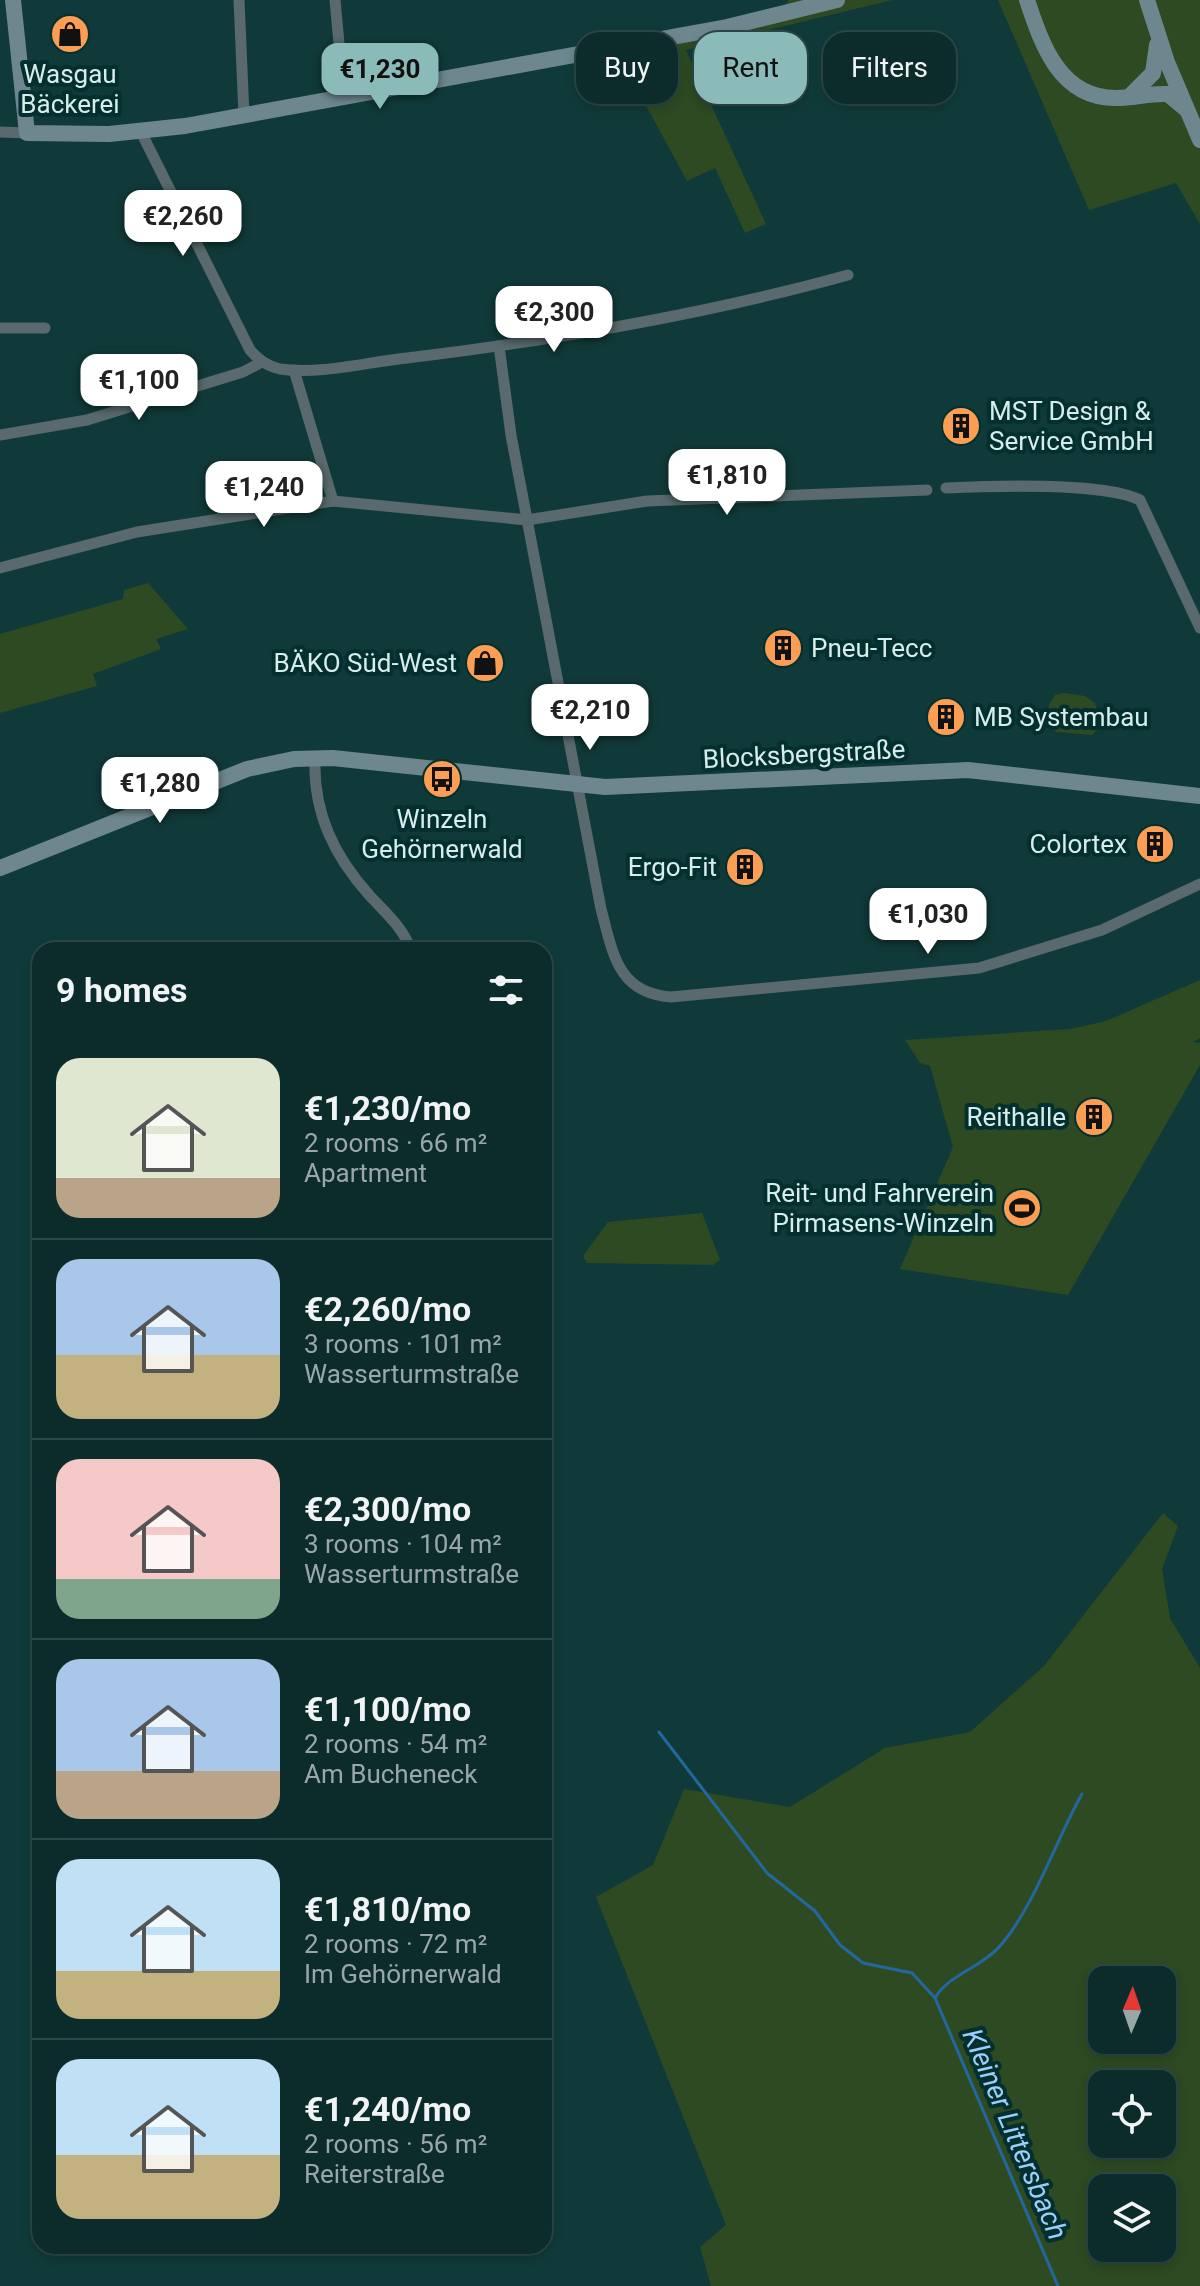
<!DOCTYPE html>
<meta charset="utf-8">
<style>
:root{--surface:#0c2c2b;--page:#153433;--text:#f1f3f6;--muted:#9aa7a9;--line:#2c4847;--accent:#8bbbb9}
body{margin:0;font-family:Roboto,sans-serif;background:var(--page);color:var(--text);height:100vh;display:flex;flex-direction:column;font-size:30px;white-space:nowrap}
*{box-sizing:border-box;margin:0}
p{font-size:26px;color:var(--muted)}
.icon{flex:none;width:44px;height:44px;fill:none;stroke:currentColor;stroke-width:2;stroke-linecap:round;stroke-linejoin:round}
.map{position:relative;flex:1;overflow:hidden}
.sheet{position:absolute;left:32px;top:942px;width:520px;height:1312px;display:flex;flex-direction:column;background:var(--surface);border-radius:24px;box-shadow:0 4px 12px #0003,0 0 0 2px var(--line)}
.sheet>*{flex:none}
.banner{position:absolute;left:576px;top:32px;width:504px;height:72px;display:flex;gap:16px}
.needle{width:52px;rotate:2deg}
.fabs{position:absolute;left:1088px;top:1966px;display:grid;gap:16px}
.fabs a{display:grid;place-items:center;width:88px;height:88px;border-radius:16px;background:var(--surface);box-shadow:0 4px 12px #0003,0 0 0 2px var(--line);font-size:40px}
.price{position:absolute;translate:-50% -68px;padding:0 18px;border-radius:16px;background:#fff;color:#222;font-size:26px;line-height:52px;filter:drop-shadow(0 2px 4px #0008)}
.price::after{content:'';position:absolute;left:50%;top:48px;width:24px;height:18px;margin-left:-12px;background:inherit;clip-path:polygon(0 0,100% 0,50% 100%)}
.price.selected{background:var(--accent);color:#111}
ul{padding:0;list-style:none}
li{display:flex;align-items:center;gap:24px;height:200px;padding:0 24px}
li+li{border-top:2px solid var(--line)}
li span{display:grid;place-items:center;flex:none;width:224px;height:160px;border-radius:24px;color:#555}
li>.icon{margin-inline-start:auto}
span .icon{width:96px;height:96px;fill:#fffc;stroke-width:1}
li b{font-size:34px}
h2{display:flex;justify-content:space-between;align-items:center;height:96px;padding:0 24px;font-size:34px}
.pill{padding:0 28px;border-radius:24px;background:var(--surface);box-shadow:0 4px 12px #0003,0 0 0 2px var(--line);font-size:28px;line-height:72px}
.pill.selected{background:var(--accent);color:#111}
.map>svg:first-child{display:block}
.green{fill:#2d4a23;fill-rule:evenodd}
.lines{fill:none;stroke-linecap:round;stroke-linejoin:round}
.stream{stroke:#22689f;stroke-width:3}
.street{stroke:#59696e;stroke-width:11}
.secondary{stroke:#6e878f;stroke-width:16}
.labels{text-anchor:middle;dominant-baseline:central;stroke-width:8;stroke-linejoin:round;paint-order:stroke}
.poi-label{font-size:26px;fill:#d7edec;stroke:#03302f;text-anchor:end}
.street-label{font-size:26px;fill:#d7edec;stroke:#03302f}
.water-label{font-size:28px;font-style:italic;fill:#9ccffe;stroke:#03302f}
</style>
<div class="map">
<svg width="1200" height="2286" viewBox="0 0 1200 2286">
<rect width="100%" height="100%" fill="#103a39"/>
<g class="green">
<path d="M789,0h103l-206,50 80,174 -21,9 -30,-65 -28,13 -69,-127 172,-36 -4,-14z"/>
<path d="M998,0h202v224l-24,-41 -87,27z"/>
<path d="M148,583l40,46 -32,10 5,10 -68,25 4,12 -97,27v-79l123,-35 1,-9z"/>
<path d="M1064,693l21,3 10,7 6,23 -9,9 -36,-3 -9,-10 2,-17 6,-10z"/>
<path d="M1200,980v58l-7,4 7,1v22l-132,230 -168,-26 53,-122 -23,-81 -10,-3 -15,-23 165,-11 36,-8z"/>
<path d="M702,1213l18,47 -7,5 -126,-2 -4,-7 25,-34z"/>
<path d="M1163,1513l15,13 -16,43 8,49 30,50v618h-489l-11,-39 26,-22 -130,-328 57,-32 31,-76 106,18 95,-59 85,-16 74,-66zM1102,1980h60v60h-60zM1102,2084h60v60h-60zM1102,2188h60v60h-60z"/>
</g>
<g class="lines">
<g class="stream">
<path d="M659,1732l108,141 48,38 25,34 23,18 49,10 23,25 123,288"/>
<path d="M935,1998c14,-24 46,-30 65,-52 34,-39 56,-106 82,-152"/>
</g>
<g class="street">
<path d="M239,0l5,115"/>
<path d="M335,0l9,97"/>
<path d="M0,132l27,1"/>
<path d="M141,132l109,218c9,10 17,16 30,19 40,6 87,-7 127,-11 148,-18 297,-43 441,-83"/>
<path d="M0,328h45"/>
<path d="M499,346l12,89 90,474c12,44 16,84 70,88l308,-29 123,-38 98,-46"/>
<path d="M294,370l39,131"/>
<path d="M0,435l87,-15 156,-48 19,-10"/>
<path d="M946,488c43,-2 158,-6 194,12l60,128"/>
<path d="M0,568l137,-36 196,-31 194,19 120,-19 280,-11"/>
<path d="M315,758c-2,55 19,98 55,138 16,17 33,32 41,54"/>
</g>
<g class="secondary">
<path d="M13,0l14,133 82,1 76,-8 542,-99 110,-27"/>
<path d="M1027,0c15,45 33,99 90,98 17,0 33,-5 51,-4l18,15"/>
<path d="M1147,0l20,62 33,78"/>
<path d="M1131,95l22,-22 4,-28"/>
<path d="M0,868l247,-99 47,-10 39,-1 272,29 363,-17 232,26"/>
</g>
</g>
<defs>
<symbol id="shop-disc" viewBox="-11 -11 22 22"><circle r="9.5" fill="#fc9d54" stroke="#03302f"/><path d="M-5-2.5h2.3a2.7 3.5 0 0 1 5.4 0H5L5.5 6h-11ZM-1.5-2.5h3a1.5 2.3 0 0 0-3 0Z" fill="#111"/></symbol>
<symbol id="building-disc" viewBox="-11 -11 22 22"><circle r="9.5" fill="#fc9d54" stroke="#03302f"/><path d="M-4-6H4V6H1V3H-1V6H-4ZM-2.5-4.3h1.7v1.8h-1.7ZM.8-4.3h1.7v1.8H.8ZM-2.5-1h1.7V.8h-1.7ZM.8-1h1.7V.8H.8Z" fill="#111"/></symbol>
<symbol id="bus-disc" viewBox="-11 -11 22 22"><circle r="9.5" fill="#fc9d54" stroke="#03302f"/><path d="M-5-6H5V4H4V6H2V4H-2V6H-4V4H-5ZM-3.5-4V0h7V-4ZM-3.5 1.2v1.5H-2V1.2ZM2 1.2v1.5H3.5V1.2Z" fill="#111"/></symbol>
<symbol id="stadium-disc" viewBox="-11 -11 22 22"><circle r="9.5" fill="#fc9d54" stroke="#03302f"/><path d="M0-5a6.5 5 0 1 0 0 10a6.5 5 0 1 0 0-10ZM-3.5-1.8h7v3.6h-7Z" fill="#111"/></symbol>
</defs>
<g fill-rule="evenodd">
<use href="#shop-disc" x="48" y="12" width="44" height="44"/>
<use href="#building-disc" x="939" y="404" width="44" height="44"/>
<use href="#building-disc" x="761" y="626" width="44" height="44"/>
<use href="#shop-disc" x="463" y="641" width="44" height="44"/>
<use href="#building-disc" x="924" y="695" width="44" height="44"/>
<use href="#bus-disc" x="420" y="757" width="44" height="44"/>
<use href="#building-disc" x="1133" y="822" width="44" height="44"/>
<use href="#building-disc" x="723" y="845" width="44" height="44"/>
<use href="#building-disc" x="1072" y="1095" width="44" height="44"/>
<use href="#stadium-disc" x="1000" y="1186" width="44" height="44"/>
</g>
<g class="labels">
<g class="poi-label">
<text x="70" y="74" text-anchor="middle">Wasgau<tspan x="70" dy="30">Bäckerei</tspan></text>
<text x="989" y="411" text-anchor="start">MST Design &amp;<tspan x="989" dy="30">Service GmbH</tspan></text>
<text x="811" y="648" text-anchor="start">Pneu-Tecc</text>
<text x="457" y="663">BÄKO Süd-West</text>
<text x="974" y="717" text-anchor="start">MB Systembau</text>
<text x="442" y="819" text-anchor="middle">Winzeln<tspan x="442" dy="30">Gehörnerwald</tspan></text>
<text x="1127" y="844">Colortex</text>
<text x="717" y="867">Ergo-Fit</text>
<text x="1066" y="1117">Reithalle</text>
<text x="994" y="1193">Reit- und Fahrverein<tspan x="994" dy="30">Pirmasens-Winzeln</tspan></text>
</g>
<g class="street-label">
<text transform="translate(804 754) rotate(-3)">Blocksbergstraße</text>
</g>
<g class="water-label">
<text transform="translate(1015 2134) rotate(67)">Kleiner Littersbach</text>
</g>
</g>
</svg>
<div class="fabs">
<a><svg class="needle" viewBox="-14 -14 28 28"><path d="M0-13l5 13h-10z" fill="#e53935"/><path d="M0 13l5-13h-10z" fill="#9aa7a9"/></svg></a>
<a><svg class="icon" aria-label="locate" viewBox="0 0 24 24"><circle cx="12" cy="12" r="6"/><path d="M12 2v4M12 18v4M2 12h4M18 12h4"/></svg></a>
<a><svg class="icon" aria-label="layers" viewBox="0 0 24 24"><path d="M12 4l9 5-9 5-9-5zM3 14l9 5 9-5"/></svg></a>
</div>
<b class="price selected" style="left:380px;top:111px">€1,230</b>
<b class="price" style="left:183px;top:258px">€2,260</b>
<b class="price" style="left:554px;top:354px">€2,300</b>
<b class="price" style="left:139px;top:422px">€1,100</b>
<b class="price" style="left:727px;top:517px">€1,810</b>
<b class="price" style="left:264px;top:529px">€1,240</b>
<b class="price" style="left:590px;top:752px">€2,210</b>
<b class="price" style="left:160px;top:825px">€1,280</b>
<b class="price" style="left:928px;top:956px">€1,030</b>
<div class="banner">
<a class="pill">Buy</a>
<a class="pill selected">Rent</a>
<a class="pill">Filters</a>
</div>
<section class="sheet">
<h2>9 homes<svg class="icon" aria-label="filters" viewBox="0 0 24 24"><path d="M4 7h16M4 17h16"/><circle cx="9" cy="7" r="2"/><circle cx="15" cy="17" r="2"/></svg></h2>
<ul>
<li><span style="background:linear-gradient(#dfe7d0 75%,#b9a48a 0)"><svg class="icon" aria-label="home" viewBox="0 0 24 24"><path d="M3 11l9-7 9 7M6 9v11h12V9"/></svg></span><div><b>€1,230/mo</b><p>2 rooms · 66 m²</p><p>Apartment</p></div></li>
<li><span style="background:linear-gradient(#a9c7e8 60%,#c2b280 0)"><svg class="icon" aria-label="home" viewBox="0 0 24 24"><path d="M3 11l9-7 9 7M6 9v11h12V9"/></svg></span><div><b>€2,260/mo</b><p>3 rooms · 101 m²</p><p>Wasserturmstraße</p></div></li>
<li><span style="background:linear-gradient(#f6c9c9 75%,#7fa58c 0)"><svg class="icon" aria-label="home" viewBox="0 0 24 24"><path d="M3 11l9-7 9 7M6 9v11h12V9"/></svg></span><div><b>€2,300/mo</b><p>3 rooms · 104 m²</p><p>Wasserturmstraße</p></div></li>
<li><span style="background:linear-gradient(#a9c7e8 70%,#b9a48a 0)"><svg class="icon" aria-label="home" viewBox="0 0 24 24"><path d="M3 11l9-7 9 7M6 9v11h12V9"/></svg></span><div><b>€1,100/mo</b><p>2 rooms · 54 m²</p><p>Am Bucheneck</p></div></li>
<li><span style="background:linear-gradient(#bfe0f5 70%,#c2b280 0)"><svg class="icon" aria-label="home" viewBox="0 0 24 24"><path d="M3 11l9-7 9 7M6 9v11h12V9"/></svg></span><div><b>€1,810/mo</b><p>2 rooms · 72 m²</p><p>Im Gehörnerwald</p></div></li>
<li><span style="background:linear-gradient(#bfe0f5 60%,#c2b280 0)"><svg class="icon" aria-label="home" viewBox="0 0 24 24"><path d="M3 11l9-7 9 7M6 9v11h12V9"/></svg></span><div><b>€1,240/mo</b><p>2 rooms · 56 m²</p><p>Reiterstraße</p></div></li>
</ul>
</section>
</div>
